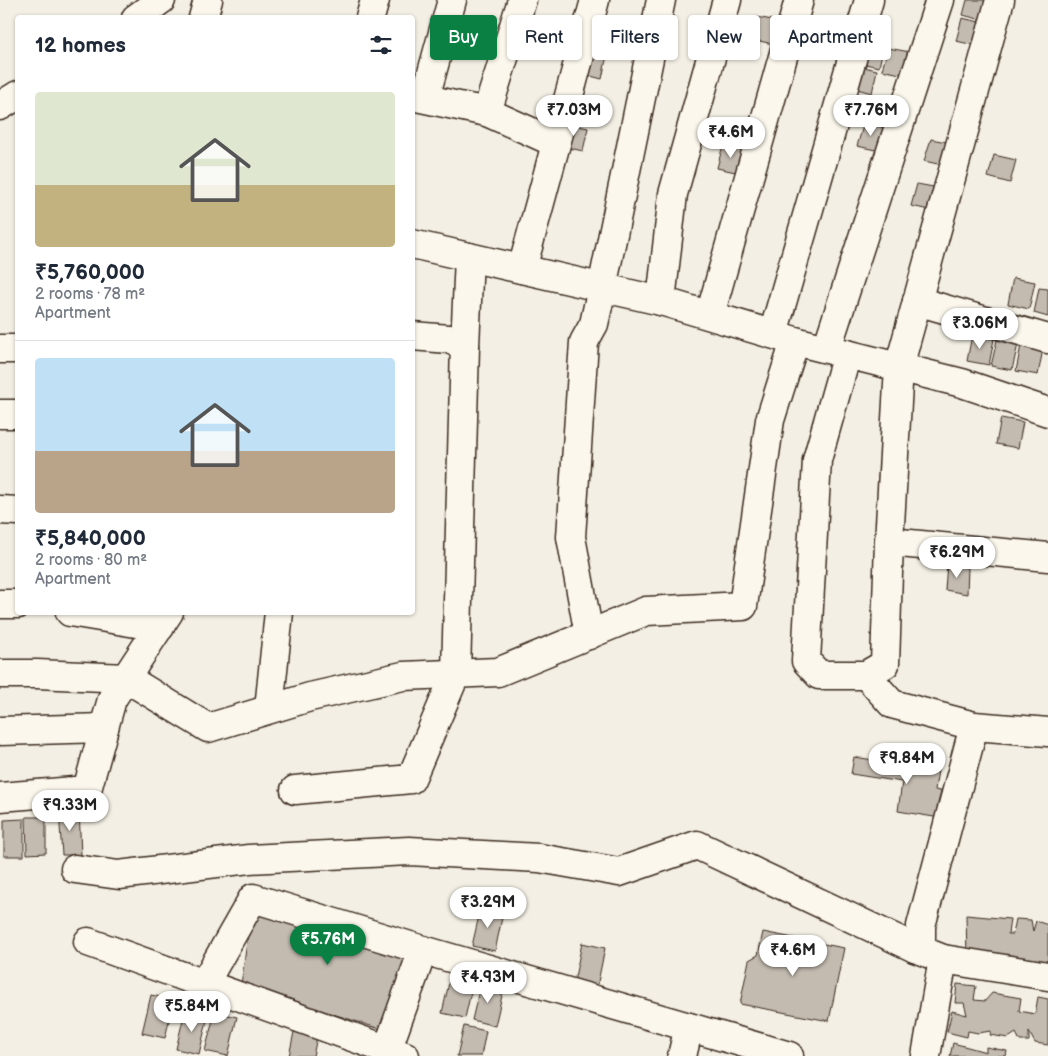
<!DOCTYPE html>
<meta charset="utf-8">
<style>
:root{--surface:#fff;--page:#f2f2f3;--text:#1f2937;--muted:#747a83;--line:#e0e1e3;--accent:#0b8043}
body{margin:0;font-family:"Balsamiq Sans",sans-serif;background:var(--page);color:var(--text);height:100vh;display:flex;flex-direction:column;font-size:19px;white-space:nowrap}
*{box-sizing:border-box;margin:0}
p{font-size:16px;color:var(--muted)}
.icon{flex:none;width:28px;height:28px;fill:none;stroke:currentColor;stroke-width:2;stroke-linecap:round;stroke-linejoin:round}
.map{position:relative;flex:1;overflow:hidden}
.drawer{position:absolute;left:15px;top:15px;width:400px;height:600px;display:flex;flex-direction:column;background:var(--surface);border-radius:5px;box-shadow:0 1px 4px #0004}
.drawer>*{flex:none}
.hud{position:absolute;left:430px;top:15px;width:475px;height:45px;display:flex;gap:10px}
.price{position:absolute;translate:-50% -42px;padding:0 11px;border-radius:18px;background:#fff;color:#222;font-size:16px;line-height:32px;filter:drop-shadow(0 1px 2px #0008)}
.price::after{content:'';position:absolute;left:50%;top:30px;width:15px;height:11px;margin-left:-8px;background:inherit;clip-path:polygon(0 0,100% 0,50% 100%)}
.price.current{background:var(--accent);color:#fff}
ul{padding:0;list-style:none}
li{display:grid;align-content:center;gap:10px;height:265px;padding:0 20px}
li+li{border-top:1px solid var(--line)}
li span{display:grid;place-items:center;height:155px;border-radius:5px;color:#555}
li>.icon{margin-inline-start:auto}
span .icon{width:90px;height:90px;fill:#fffc;stroke-width:1}
li b{font-size:21px}
h2{display:flex;justify-content:space-between;align-items:center;height:60px;padding:0 20px;font-size:21px}
.pill{padding:0 18px;border-radius:5px;background:var(--surface);box-shadow:0 1px 4px #0004;font-size:18px;line-height:45px}
.pill.current{background:var(--accent);color:#fff}
.map>svg:first-child{display:block}
.building{fill:#c3bbb0;stroke:#3b2a1e}
.lines{fill:none;stroke-linecap:round;stroke-linejoin:round}
.minor-casing{stroke:#3b2a1e;stroke-width:31}
.minor{stroke:#fbf7ec;stroke-width:28}
</style>
<div class="map">
<svg width="1048" height="1056" viewBox="0 0 1048 1056">
<rect width="100%" height="100%" fill="#f3efe4"/>
<filter id="ink" filterUnits="userSpaceOnUse"><feTurbulence type="fractalNoise" baseFrequency=".02" numOctaves="2"/><feDisplacementMap in="SourceGraphic" scale="10" xChannelSelector="R" yChannelSelector="G"/><feConvolveMatrix kernelMatrix="1 2 1 2 8 2 1 2 1" color-interpolation-filters="sRGB"/></filter>
<g filter="url(#ink)">
<g class="building">
<path d="M967,0h24l-5,21 -23,-6z"/>
<path d="M756,17l22,4 -5,23 -23,-5z"/>
<path d="M962,18l22,5 -5,23 -23,-5z"/>
<path d="M863,40l21,4 -5,23 -23,-5z"/>
<path d="M888,48l22,4 -5,23 -23,-5z"/>
<path d="M585,51l22,4 -5,24 -23,-6z"/>
<path d="M855,65l22,5 -5,23 -23,-6z"/>
<path d="M871,98l22,5 -6,23 -22,-6z"/>
<path d="M566,123l22,5 -5,23 -23,-5z"/>
<path d="M864,123l21,5 -5,23 -23,-5z"/>
<path d="M931,139l21,4 -5,23 -23,-5z"/>
<path d="M723,145l22,5 -5,23 -23,-5z"/>
<path d="M994,155l22,5 -6,23 -22,-6z"/>
<path d="M917,184l22,4 -5,23 -23,-5z"/>
<path d="M1013,278l22,4 -6,27 -21,-5z"/>
<path d="M1039,288l9,1v28l-14,-4z"/>
<path d="M972,335l22,4 -5,26 -22,-4z"/>
<path d="M997,340l21,4 -6,26 -21,-4z"/>
<path d="M1021,345l22,4 -5,26 -22,-4z"/>
<path d="M1001,418l22,4 -5,26 -22,-4z"/>
<path d="M947,563l21,5 -1,26 -22,-4z"/>
<path d="M854,757l84,13 -3,20 9,2 -4,26 -42,-7 4,-29 -51,-8z"/>
<path d="M79,809l2,46h-19l-3,-44z"/>
<path d="M26,817h20v36l-19,1z"/>
<path d="M24,819v37h-20v-36z"/>
<path d="M253,898l170,52 -30,83 -152,-48z"/>
<path d="M481,907l22,6 -8,38 -23,-5z"/>
<path d="M966,915l44,4 -2,15h5l3,-15 15,1 2,11 3,-10 12,4v46l-81,-14z"/>
<path d="M763,932l81,16 -15,73 -89,-17 9,-44 9,-5z"/>
<path d="M582,943l23,5 -8,39 -23,-5z"/>
<path d="M451,974l23,5 -9,39 -23,-5z"/>
<path d="M481,982l23,5 -9,39 -23,-6z"/>
<path d="M957,984l19,2 -2,14 11,1 7,-8 29,5 -2,13 16,3 3,-17 10,2v46l-13,-2 -6,-11v9h-9l-4,-8 -8,5 -18,-3 1,-4 -13,2 -10,-2 -1,6 -20,-5 5,-21 15,4 -3,-12h-9z"/>
<path d="M151,995l23,5 -9,38 -23,-5z"/>
<path d="M185,1011l23,5 -9,38 -23,-5z"/>
<path d="M215,1012l22,5 -9,39 -23,-5z"/>
<path d="M464,1026l22,5 -5,25h-24z"/>
<path d="M294,1032l23,5 -4,19h-24z"/>
<path d="M953,1043l33,9v-5l21,4 -1,5h-56z"/>
</g>
<g class="lines">
<defs>
<g id="minor">
<path d="M522,0l-35,112 69,31"/>
<path d="M136,18l25,-18"/>
<path d="M203,18l5,-18"/>
<path d="M370,18l5,-18"/>
<path d="M412,96l75,16"/>
<path d="M425,98l27,-98"/>
<path d="M0,106l18,-11"/>
<path d="M412,244l249,57 134,40 167,42 86,29"/>
<path d="M522,269l73,-269"/>
<path d="M661,301l12,-107 54,-194"/>
<path d="M917,301l131,38"/>
<path d="M710,315l89,-315"/>
<path d="M773,334l96,-334"/>
<path d="M465,346l4,-89"/>
<path d="M827,348l113,-348"/>
<path d="M0,349h18"/>
<path d="M847,354l-30,106 -11,201 13,14h47l19,-11 4,-122 10,-175 101,-367"/>
<path d="M0,414h18"/>
<path d="M0,510l18,1"/>
<path d="M889,542l159,15"/>
<path d="M0,604h18"/>
<path d="M70,612l90,15"/>
<path d="M589,635l-18,-98 13,-195 10,-18 8,-36 59,-288"/>
<path d="M0,674h37l89,4 82,50 102,-31 93,-21 95,-4 148,-61 97,-5 27,-186 25,-79"/>
<path d="M866,675l26,29 82,22 74,6"/>
<path d="M269,709l10,-97"/>
<path d="M0,731l104,-3"/>
<path d="M295,790l116,-11 45,-106 9,-327 -16,-7 -37,-3"/>
<path d="M0,797l87,-7 25,-91 57,-87"/>
<path d="M75,869l44,6 130,-16 160,-8 130,7 80,14 78,-27 218,103 28,11 105,17"/>
<path d="M88,942l317,114"/>
<path d="M915,948l6,-5v-17l53,-200"/>
<path d="M204,984l49,-86 170,52 366,106"/>
<path d="M385,1056l38,-106"/>
<path d="M682,1056l7,-29"/>
<path d="M926,1056l17,-97"/>
</g>
</defs>
<use href="#minor" class="minor-casing"/>
<use href="#minor" class="minor"/>
</g>
</g>
</svg>
<b class="price" style="left:574px;top:137px">₹7.03M</b>
<b class="price" style="left:871px;top:137px">₹7.76M</b>
<b class="price" style="left:731px;top:159px">₹4.6M</b>
<b class="price" style="left:980px;top:350px">₹3.06M</b>
<b class="price" style="left:957px;top:579px">₹6.29M</b>
<b class="price" style="left:907px;top:785px">₹9.84M</b>
<b class="price" style="left:70px;top:832px">₹9.33M</b>
<b class="price" style="left:488px;top:929px">₹3.29M</b>
<b class="price current" style="left:328px;top:966px">₹5.76M</b>
<b class="price" style="left:793px;top:977px">₹4.6M</b>
<b class="price" style="left:488px;top:1004px">₹4.93M</b>
<b class="price" style="left:192px;top:1033px">₹5.84M</b>
<div class="hud">
<a class="pill current">Buy</a>
<a class="pill">Rent</a>
<a class="pill">Filters</a>
<a class="pill">New</a>
<a class="pill">Apartment</a>
</div>
<section class="drawer">
<h2>12 homes<svg class="icon" aria-label="filters" viewBox="0 0 24 24"><path d="M4 7h16M4 17h16"/><circle cx="9" cy="7" r="2"/><circle cx="15" cy="17" r="2"/></svg></h2>
<ul>
<li><span style="background:linear-gradient(#dfe7d0 60%,#c2b280 0)"><svg class="icon" aria-label="home" viewBox="0 0 24 24"><path d="M3 11l9-7 9 7M6 9v11h12V9"/></svg></span><div><b>₹5,760,000</b><p>2 rooms · 78 m²</p><p>Apartment</p></div></li>
<li><span style="background:linear-gradient(#bfe0f5 60%,#b9a48a 0)"><svg class="icon" aria-label="home" viewBox="0 0 24 24"><path d="M3 11l9-7 9 7M6 9v11h12V9"/></svg></span><div><b>₹5,840,000</b><p>2 rooms · 80 m²</p><p>Apartment</p></div></li>
</ul>
</section>
</div>
